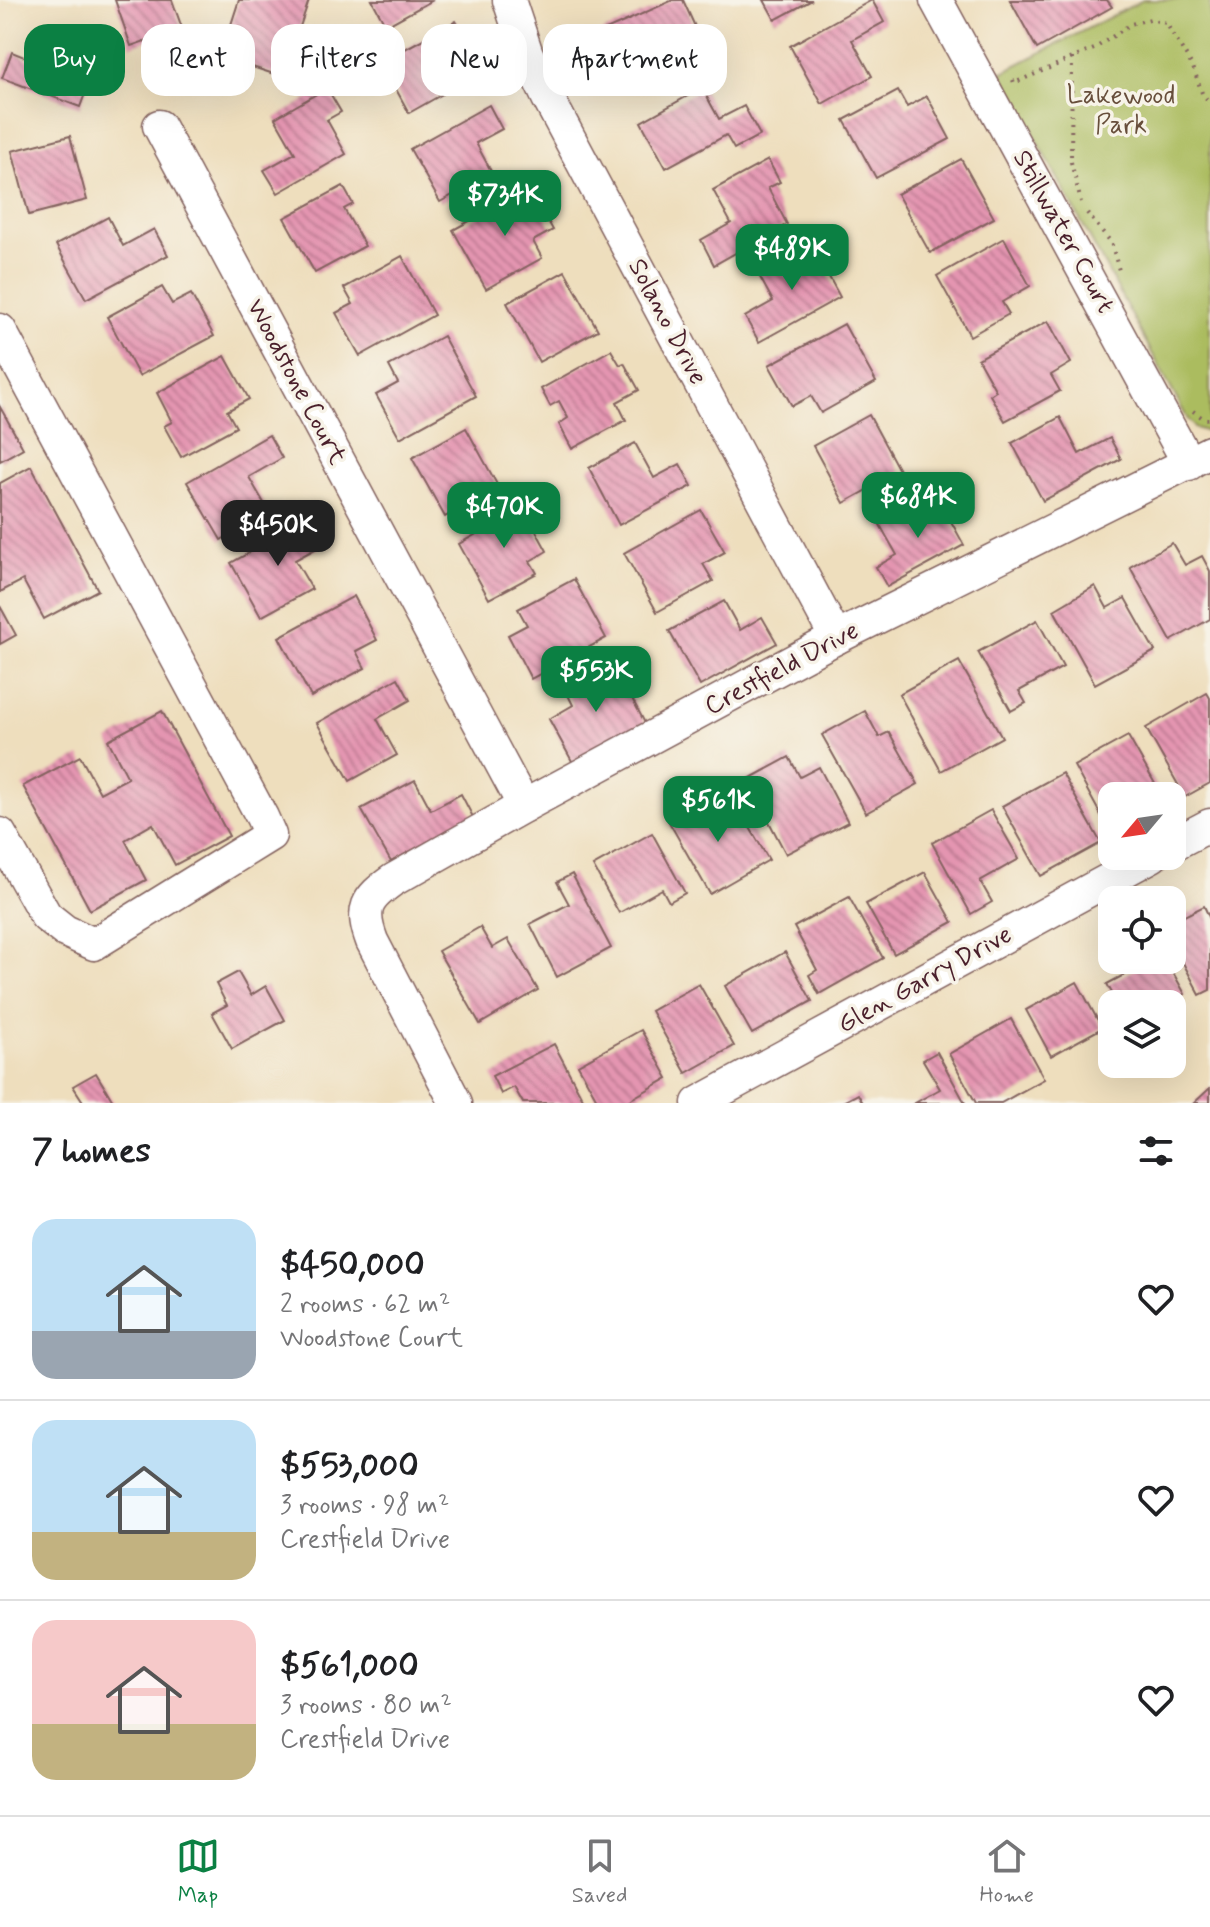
<!DOCTYPE html>
<meta charset="utf-8">
<style>
:root{--surface:#fff;--page:#f2f2f2;--text:#202124;--muted:#757577;--line:#e0e0e0;--accent:#0b8043}
body{margin:0;font-family:Mynerve,sans-serif;background:var(--page);color:var(--text);height:100vh;display:flex;flex-direction:column;font-size:30px;white-space:nowrap}
*{box-sizing:border-box;margin:0}
p{font-size:26px;color:var(--muted)}
.icon{flex:none;width:44px;height:44px;fill:none;stroke:currentColor;stroke-width:2;stroke-linecap:round;stroke-linejoin:round}
.map{position:relative;height:1103px;overflow:hidden}
.side{display:flex;flex-direction:column;background:var(--surface);flex:1}
.side>*{flex:none}
.guide{position:absolute;left:24px;top:24px;width:800px;height:72px;display:flex;gap:16px}
.needle{width:52px;rotate:241deg}
.tools{position:absolute;left:1098px;top:782px;display:grid;gap:16px}
.tools a{display:grid;place-items:center;width:88px;height:88px;border-radius:16px;background:var(--surface);box-shadow:0 8px 32px #0002;font-size:40px}
.price{position:absolute;translate:-50% -68px;padding:0 18px;border-radius:16px;background:var(--accent);color:#fff;font-size:26px;line-height:52px;filter:drop-shadow(0 2px 4px #0008)}
.price::after{content:'';position:absolute;left:50%;top:48px;width:24px;height:18px;margin-left:-12px;background:inherit;clip-path:polygon(0 0,100% 0,50% 100%)}
.price.active{background:#222;color:#fff}
ul{padding:0;list-style:none}
li{display:flex;align-items:center;gap:24px;height:200px;padding:0 32px}
li+li{border-top:2px solid var(--line)}
li span{display:grid;place-items:center;flex:none;width:224px;height:160px;border-radius:24px;color:#555}
li>.icon{margin-inline-start:auto}
span .icon{width:96px;height:96px;fill:#fffc;stroke-width:1}
li b{font-size:34px}
h2{display:flex;justify-content:space-between;align-items:center;height:96px;padding:0 32px;font-size:34px}
.tag{padding:0 28px;border-radius:24px;background:var(--surface);box-shadow:0 8px 32px #0002;font-size:28px;line-height:72px}
.tag.active{background:var(--accent);color:#fff}
.tabs{display:flex;justify-content:space-around;align-items:center;height:112px;border-top:2px solid var(--line);background:var(--surface);font-size:22px;color:var(--muted)}
.tabs a{display:grid;justify-items:center;gap:4px}
.tabs .active{color:var(--accent)}
.map>svg:first-child{display:block}
.green{fill:#abbc5f;stroke:#7a6e45;stroke-width:2}
.building{fill:url(#building-back-hatch)}
.lines{fill:none;stroke-linecap:round;stroke-linejoin:round}
.minor-casing{stroke:#83625e;stroke-width:35}
.path{stroke:#83625e;stroke-width:4;stroke-dasharray:2 6;stroke-linecap:butt}
.minor{stroke:#fff;stroke-width:32}
.labels{text-anchor:middle;dominant-baseline:central;stroke-width:7;stroke-linejoin:round;paint-order:stroke}
.park-label{font-size:26px;fill:#674e3b;stroke:#f7f3e8}
.street-label{font-size:26px;fill:#4a1f2b;stroke:#f7f3e8}
</style>
<div class="map">
<svg width="1210" height="1103" viewBox="0 0 1210 1103">
<defs>
<pattern id="building-back-hatch" width="6" height="6" patternUnits="userSpaceOnUse" patternTransform="scale(2)"><rect width="6" height="6" fill="#e495b1"/><path d="M-1 5l2 2M0 0l6 6M5-1l2 2" fill="none" stroke="#bb7990"/></pattern>
</defs>
<rect width="100%" height="100%" fill="#f7f3e8"/>
<filter id="ink" filterUnits="userSpaceOnUse"><feTurbulence type="fractalNoise" baseFrequency=".0125" numOctaves="2"/><feDisplacementMap in="SourceGraphic" scale="16" xChannelSelector="R" yChannelSelector="G"/><feConvolveMatrix kernelMatrix="1 2 1 2 8 2 1 2 1" color-interpolation-filters="sRGB"/></filter>
<filter id="wash" filterUnits="userSpaceOnUse"><feTurbulence type="fractalNoise" baseFrequency=".006" numOctaves="4" result="noise"/><feDisplacementMap in="SourceGraphic" scale="32" xChannelSelector="R" yChannelSelector="G"/><feGaussianBlur stdDeviation="1.8" result="paint"/><feColorMatrix in="noise" values="0 0 0 0 0 0 0 0 0 0 0 0 0 0 0 0 0 1.4 0 .05"/><feComposite in="paint" operator="in"/></filter>
<g filter="url(#wash)">
<rect width="100%" height="100%" fill="#eedebd"/>
<path class="green" d="M1143,0h67v433l-15,-5 -8,-10 -186,-345z"/>
<g id="blocks">
<g class="building">
<path d="M115,0h57l10,28 -51,18z"/>
<path d="M239,0h70l-26,77 -49,-16 8,-23 -14,-4z"/>
<path d="M372,0h61l-47,26z"/>
<path d="M673,0h10l23,51 -56,26 -14,-32 -28,13 -11,-24z"/>
<path d="M764,0h48l-37,20z"/>
<path d="M872,0l12,22 -32,18 20,36 -50,28 -32,-58z"/>
<path d="M1010,0h97l5,7 -75,42z"/>
<path d="M456,21l22,40 -20,11 6,10 -55,31 -28,-51z"/>
<path d="M45,30l56,21 -21,56 -78,-29 10,-26 22,9z"/>
<path d="M327,88l14,24 -14,8 19,34 -68,39 -14,-23 31,-17 -20,-35z"/>
<path d="M702,88l17,31 25,-13 16,29 -26,14 -8,-14 -60,33 -25,-46z"/>
<path d="M898,91l9,16 20,-11 23,43 -74,39 -32,-58z"/>
<path d="M489,105l13,24 -26,14 16,30 -52,29 -30,-53z"/>
<path d="M70,136l17,64 -58,15 -17,-64z"/>
<path d="M961,159l33,59 -64,35 -33,-59z"/>
<path d="M768,160l12,22 -12,6 19,36 -73,41 -13,-25 30,-17 -18,-33z"/>
<path d="M343,186l10,18 -9,5 21,37 -50,27 -31,-55z"/>
<path d="M530,188l23,42 -20,11 9,17 -56,31 -33,-59z"/>
<path d="M108,217l15,29 31,-17 14,26 -82,44 -30,-54z"/>
<path d="M1004,238l26,48 -28,16 7,12 -39,22 -33,-60z"/>
<path d="M810,242l30,55 -81,45 -14,-25 28,-16 -16,-29z"/>
<path d="M402,256l32,59 -74,41 -24,-43 17,-9 -9,-16z"/>
<path d="M565,271l33,59 -59,32 -32,-59z"/>
<path d="M162,287l10,17 19,-10 23,42 -75,40 -32,-59z"/>
<path d="M1048,321l23,42 -20,12 9,16 -55,30 -15,-26 6,-4 -18,-32z"/>
<path d="M844,324l32,58 -55,31 -10,-17 -19,10 -23,-41z"/>
<path d="M443,336l33,60 -76,42 -24,-43 22,-12 -9,-17z"/>
<path d="M611,350l9,15 4,-2 15,27 -22,12 9,18 -54,29 -13,-25 9,-6 -9,-17 -9,5 -9,-17z"/>
<path d="M225,356l24,43 -22,12 9,16 -55,30 -17,-31 8,-4 -15,-29z"/>
<path d="M0,407l23,41 -23,13z"/>
<path d="M869,415l31,57 -56,31 -31,-57z"/>
<path d="M1060,417l19,37 31,-16 11,21 -78,42 -31,-58z"/>
<path d="M466,428l33,60 -54,29 -33,-59z"/>
<path d="M269,435l13,23 -33,19 20,35 -48,28 -34,-58z"/>
<path d="M635,443l19,35 26,-14 12,22 -73,39 -30,-57z"/>
<path d="M31,466l67,124 -54,29 -21,-39 -23,12v-109z"/>
<path d="M936,494l28,51 -77,42 -11,-20 21,-12 -17,-30z"/>
<path d="M519,500l28,51 -17,10 7,12 -48,26 -30,-55 28,-16 -4,-8z"/>
<path d="M701,510l24,42 -22,12 10,17 -56,31 -33,-59z"/>
<path d="M312,518l14,25 -31,17 17,29 -51,28 -30,-54z"/>
<path d="M1172,543l13,22 17,-9 8,15v48l-39,22 -41,-74z"/>
<path d="M574,579l32,59 -75,41 -23,-44 19,-10 -9,-16z"/>
<path d="M1095,586l12,22 18,-10 30,53 -60,33 -41,-74z"/>
<path d="M354,596l23,44 -21,11 9,17 -54,29 -32,-60z"/>
<path d="M724,601l16,29 22,-13 15,26 -77,43 -31,-55z"/>
<path d="M0,606l16,29 -16,9z"/>
<path d="M1037,620l26,47 -44,24 7,12 -15,8 -33,-59z"/>
<path d="M959,661l43,76 -61,34 -42,-77z"/>
<path d="M613,663l32,60 -72,40 -24,-44 24,-14 -8,-16z"/>
<path d="M398,678l12,22 -33,19 20,36 -47,26 -33,-58z"/>
<path d="M1207,693l3,5v85l-25,14 -39,-69z"/>
<path d="M162,711l67,125 -54,29 -22,-41 -28,16 21,40 -56,30 -67,-124 57,-30 20,37 28,-15 -20,-38z"/>
<path d="M865,711l14,26 10,-5 29,52 -52,29 -44,-78z"/>
<path d="M1128,736l34,60h-50v21l-8,4 -30,-55z"/>
<path d="M789,757l11,20 19,-10 29,55 -62,32 -39,-74z"/>
<path d="M1062,773l39,70 -60,33 -39,-70z"/>
<path d="M415,780l16,30 30,-16 12,23 -82,45 -30,-53z"/>
<path d="M712,798l11,20 16,-9 30,51 -59,34 -41,-72z"/>
<path d="M991,810l28,49 -39,22 12,21 -21,12 -39,-71z"/>
<path d="M652,833l33,60 -16,9 -7,-13 -43,24 -26,-47z"/>
<path d="M925,872l28,50 -59,32 -28,-50z"/>
<path d="M572,874l39,74 -54,29 -27,-53 39,-20 -12,-22z"/>
<path d="M849,897l34,61 -64,36 -10,-19 8,-5 -23,-43z"/>
<path d="M1204,906l6,13v71l-10,5 -28,-53v-20z"/>
<path d="M480,927l12,21 16,-9 30,51 -58,34 -42,-73z"/>
<path d="M785,952l27,49 -60,33 -27,-48z"/>
<path d="M1135,960h31l19,34 -19,10h-48l-11,-20 32,-17z"/>
<path d="M238,972l13,23 15,-9 19,34 -53,29 -20,-36 15,-8 -11,-21z"/>
<path d="M1077,982l25,46 -51,28 -25,-46z"/>
<path d="M699,984l35,62 -48,27 -35,-62z"/>
<path d="M1011,1019l33,60 -43,24h-25l-27,-49z"/>
<path d="M641,1030l27,48 -44,25h-25l-21,-38z"/>
<path d="M554,1044l31,59h-62l-9,-16 -13,7 -9,-18z"/>
<path d="M937,1052l28,51h-50l25,-14 -17,-29z"/>
<path d="M96,1073l18,30h-30l-11,-17z"/>
<path d="M1210,1088v15h-16z"/>
<path d="M858,1094l5,9h-22z"/>
</g>
</g>
</g>
<g filter="url(#ink)">
<use href="#blocks" fill-opacity="0" stroke="#83625e" stroke-width="2"/>
<g class="lines">
<defs>
<g id="minor">
<path d="M509,0l18,54 21,44 288,540"/>
<path d="M936,0l253,464"/>
<path d="M159,126l365,680"/>
<path d="M0,330l262,487 8,18 -176,109 -29,-13 -19,-15 -46,-82"/>
<path d="M1172,845l38,-20"/>
<path d="M456,1103l-84,-162c-12,-32 -6,-42 21,-61l131,-74 312,-168 374,-186"/>
<path d="M698,1103l454,-247"/>
</g>
</defs>
<use href="#minor" class="minor-casing"/>
<g class="path">
<path d="M1072,58l-1,104 10,40"/>
<path d="M1013,80l1,3 80,-34 37,-25 19,-5 16,4 27,44 9,26 8,10"/>
<path d="M1087,213l24,29 9,32"/>
<path d="M1193,411l11,8h6"/>
</g>
<use href="#minor" class="minor"/>
</g>
</g>
<g class="labels">
<g class="park-label">
<text x="1121" y="96">Lakewood<tspan x="1121" dy="30">Park</tspan></text>
</g>
<g class="street-label">
<text transform="translate(1063 232) rotate(61)">Stillwater Court</text>
<text transform="translate(667 322) rotate(62)">Solano Drive</text>
<text transform="translate(296 382) rotate(62)">Woodstone Court</text>
<text transform="translate(782 669) rotate(-28)">Crestfield Drive</text>
<text transform="translate(925 980) rotate(-29)">Glen Garry Drive</text>
</g>
</g>
</svg>
<div class="tools">
<a><svg class="needle" viewBox="-14 -14 28 28"><path d="M0-13l5 13h-10z" fill="#e53935"/><path d="M0 13l5-13h-10z" fill="#757577"/></svg></a>
<a><svg class="icon" aria-label="locate" viewBox="0 0 24 24"><circle cx="12" cy="12" r="6"/><path d="M12 2v4M12 18v4M2 12h4M18 12h4"/></svg></a>
<a><svg class="icon" aria-label="layers" viewBox="0 0 24 24"><path d="M12 4l9 5-9 5-9-5zM3 14l9 5 9-5"/></svg></a>
</div>
<b class="price" style="left:505px;top:238px">$734K</b>
<b class="price" style="left:792px;top:292px">$489K</b>
<b class="price" style="left:918px;top:540px">$684K</b>
<b class="price" style="left:504px;top:550px">$470K</b>
<b class="price active" style="left:278px;top:568px">$450K</b>
<b class="price" style="left:596px;top:714px">$553K</b>
<b class="price" style="left:718px;top:844px">$561K</b>
<div class="guide">
<a class="tag active">Buy</a>
<a class="tag">Rent</a>
<a class="tag">Filters</a>
<a class="tag">New</a>
<a class="tag">Apartment</a>
</div>
</div>
<section class="side">
<h2>7 homes<svg class="icon" aria-label="filters" viewBox="0 0 24 24"><path d="M4 7h16M4 17h16"/><circle cx="9" cy="7" r="2"/><circle cx="15" cy="17" r="2"/></svg></h2>
<ul>
<li><span style="background:linear-gradient(#bfe0f5 70%,#9aa5b1 0)"><svg class="icon" aria-label="home" viewBox="0 0 24 24"><path d="M3 11l9-7 9 7M6 9v11h12V9"/></svg></span><div><b>$450,000</b><p>2 rooms · 62 m²</p><p>Woodstone Court</p></div><svg class="icon" aria-label="heart" viewBox="0 0 24 24"><path d="M12 20l-8-8c-3-5 5-10 8-4 3-6 11-1 8 4z"/></svg></li>
<li><span style="background:linear-gradient(#bfe0f5 70%,#c2b280 0)"><svg class="icon" aria-label="home" viewBox="0 0 24 24"><path d="M3 11l9-7 9 7M6 9v11h12V9"/></svg></span><div><b>$553,000</b><p>3 rooms · 98 m²</p><p>Crestfield Drive</p></div><svg class="icon" aria-label="heart" viewBox="0 0 24 24"><path d="M12 20l-8-8c-3-5 5-10 8-4 3-6 11-1 8 4z"/></svg></li>
<li><span style="background:linear-gradient(#f6c9c9 65%,#c2b280 0)"><svg class="icon" aria-label="home" viewBox="0 0 24 24"><path d="M3 11l9-7 9 7M6 9v11h12V9"/></svg></span><div><b>$561,000</b><p>3 rooms · 80 m²</p><p>Crestfield Drive</p></div><svg class="icon" aria-label="heart" viewBox="0 0 24 24"><path d="M12 20l-8-8c-3-5 5-10 8-4 3-6 11-1 8 4z"/></svg></li>
</ul>
</section>
<nav class="tabs">
<a class="active"><svg class="icon" aria-label="map" viewBox="0 0 24 24"><path d="M3 6l6-2 6 2 6-2v14l-6 2-6-2-6 2zM9 4v14M15 6v14"/></svg>Map</a>
<a><svg class="icon" aria-label="saved" viewBox="0 0 24 24"><path d="M7 4h10v16l-5-4-5 4z"/></svg>Saved</a>
<a><svg class="icon" aria-label="home" viewBox="0 0 24 24"><path d="M3 11l9-7 9 7M6 9v11h12V9"/></svg>Home</a>
</nav>
